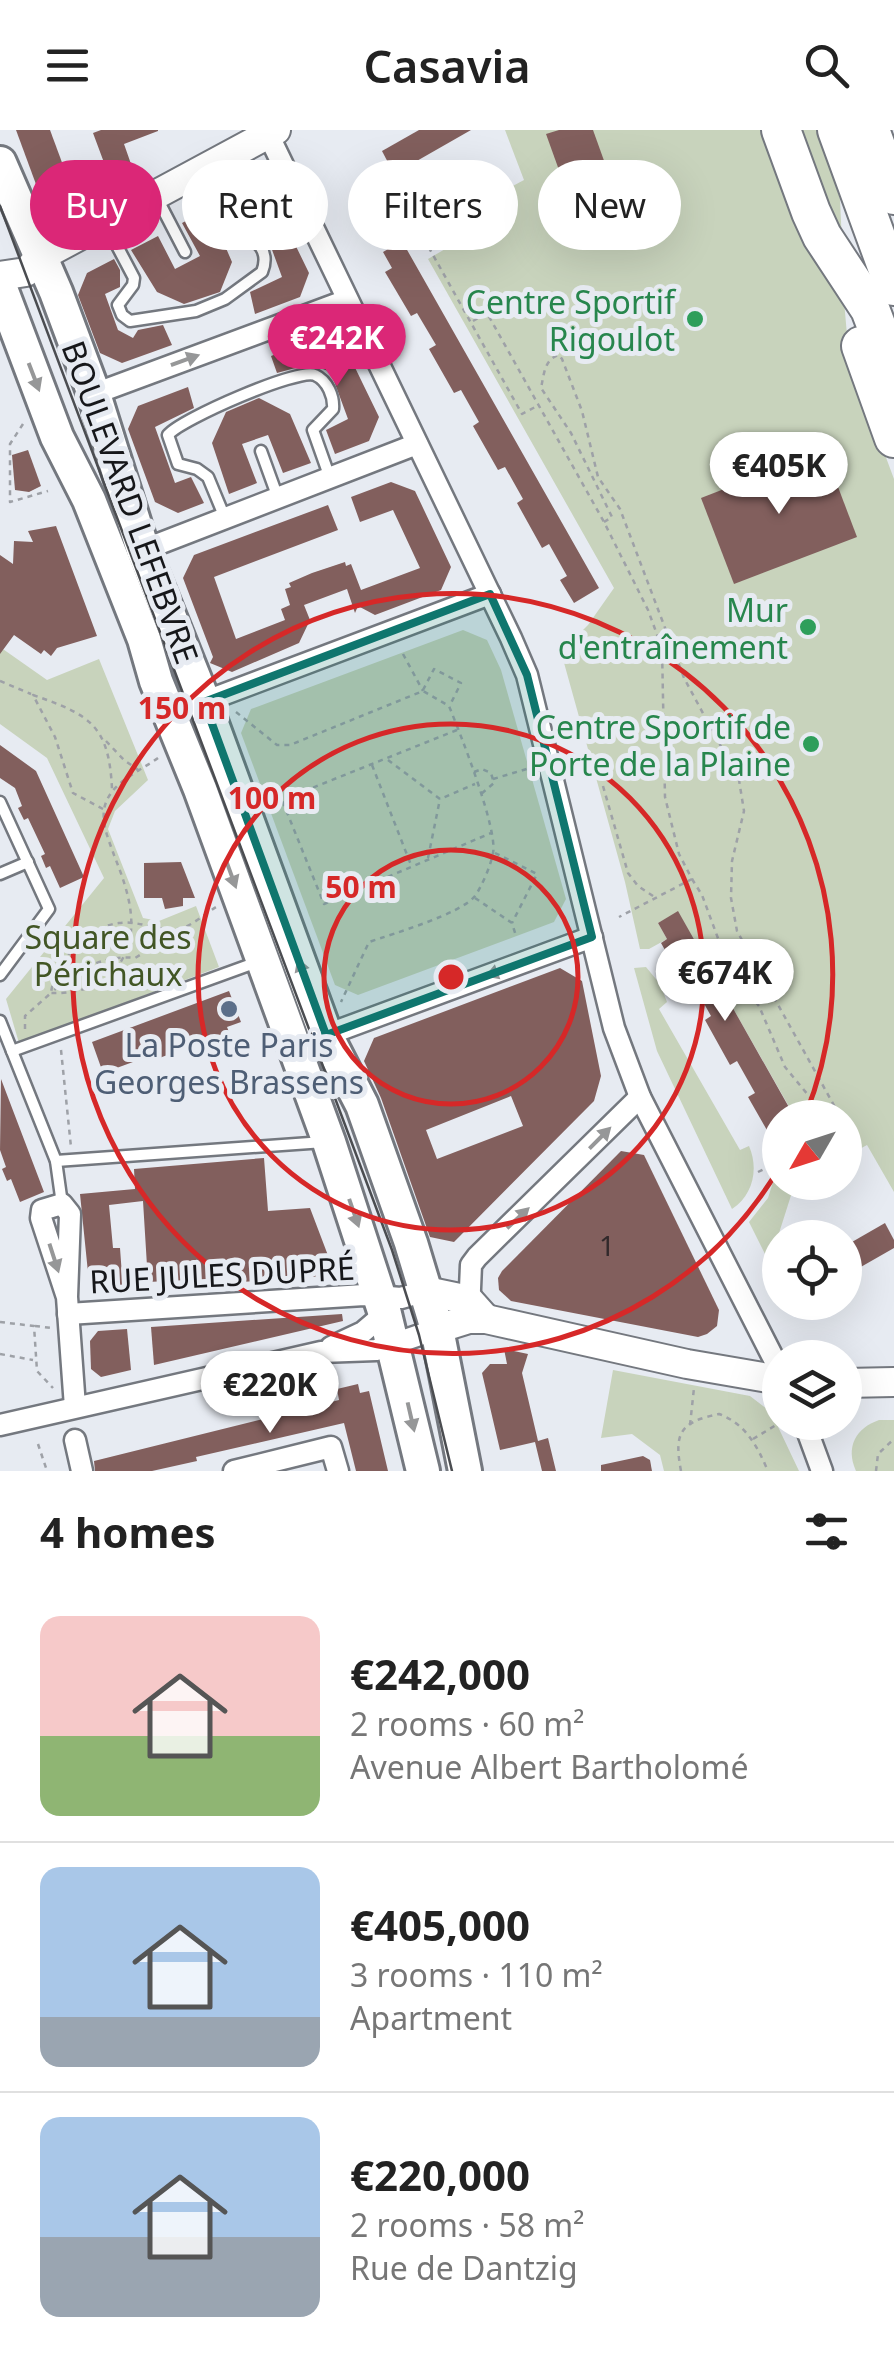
<!DOCTYPE html>
<meta charset="utf-8">
<style>
:root{--surface:#fff;--page:#f2f2f2;--text:#222;--muted:#767676;--line:#e0e0e0;--accent:#db2777}
body{margin:0;font-family:"Noto Sans",sans-serif;background:var(--page);color:var(--text);height:100vh;display:flex;flex-direction:column;font-size:38px;white-space:nowrap}
*{box-sizing:border-box;margin:0}
p{font-size:32px;color:var(--muted)}
.icon{flex:none;width:55px;height:55px;fill:none;stroke:currentColor;stroke-width:2;stroke-linecap:round;stroke-linejoin:round}
.map{position:relative;height:1341px;overflow:hidden}
.drawer{display:flex;flex-direction:column;background:var(--surface);flex:1}
.drawer>*{flex:none}
.top-card{position:absolute;left:30px;top:30px;width:835px;height:90px;display:flex;gap:20px}
.needle{width:65px;rotate:231deg}
.tools{position:absolute;left:762px;top:970px;display:grid;gap:20px}
.tools a{display:grid;place-items:center;width:100px;height:100px;border-radius:50%;background:var(--surface);box-shadow:0 10px 40px #0002;font-size:50px}
.price{position:absolute;translate:-50% -85px;padding:0 22px;border-radius:35px;background:#fff;color:#222;font-size:32px;line-height:65px;filter:drop-shadow(0 2px 5px #0008)}
.price::after{content:'';position:absolute;left:50%;top:60px;width:30px;height:22px;margin-left:-15px;background:inherit;clip-path:polygon(0 0,100% 0,50% 100%)}
.price.active{background:var(--accent);color:#fff}
ul{padding:0;list-style:none}
li{display:flex;align-items:center;gap:30px;height:250px;padding:0 40px}
li+li{border-top:2px solid var(--line)}
li span{display:grid;place-items:center;flex:none;width:280px;height:200px;border-radius:20px;color:#555}
li>.icon{margin-inline-start:auto}
span .icon{width:120px;height:120px;fill:#fffc;stroke-width:1}
li b{font-size:42px}
h2{display:flex;justify-content:space-between;align-items:center;height:120px;padding:0 40px;font-size:42px}
.pill{padding:0 35px;border-radius:45px;background:var(--surface);box-shadow:0 10px 40px #0002;font-size:35px;line-height:90px}
.pill.active{background:var(--accent);color:#fff}
header{display:flex;justify-content:space-between;align-items:center;height:130px;padding:0 40px;background:var(--surface);font-size:45px;font-weight:600}
.map>svg:first-child{display:block}
.green{fill:#c8d3bc}
.building{fill:#825f5d;fill-rule:evenodd}
.lines{fill:none;stroke-linecap:round;stroke-linejoin:round}
.lane-casing{stroke:#74787f;stroke-width:15}
.street-casing{stroke:#74787f;stroke-width:25}
.secondary-casing{stroke:#74787f;stroke-width:32}
.primary-casing{stroke:#74787f;stroke-width:38}
.highway-casing{stroke:#74787f;stroke-width:42}
.path{stroke:#9ea1a7;stroke-width:2.5;stroke-dasharray:5 5;stroke-linecap:butt}
.lane{stroke:#fff;stroke-width:10}
.street{stroke:#fff;stroke-width:20}
.secondary{stroke:#fff;stroke-width:28}
.primary{stroke:#fff;stroke-width:32}
.highway{stroke:#fff;stroke-width:38}
.tram{stroke:#4b4d51;stroke-width:2.5}
.oneway{fill:#969798}
.marked{fill:#0f766e;fill-opacity:0.2;stroke:#0f766e;stroke-width:8;stroke-linejoin:round}
.ring{fill:none;stroke:#d62828;stroke-width:5}
.leisure-dot{fill:#2e9e5b;stroke:#e7ebf2;stroke-width:4}
.service-dot{fill:#5c6f8a;stroke:#e7ebf2;stroke-width:4}
.labels{text-anchor:middle;dominant-baseline:central;stroke-width:10;stroke-linejoin:round;paint-order:stroke}
.number-label{font-size:28px;fill:#31292b}
.leisure-label{font-size:32px;fill:#27864d;stroke:#e7ebf2;text-anchor:end}
.street-label{font-size:32px;fill:#16171a;stroke:#e7ebf2}
.park-label{font-size:32px;fill:#425625;stroke:#e7ebf2}
.service-label{font-size:32px;fill:#4e5e75;stroke:#e7ebf2}
.centre{fill:#d62828;stroke:#e7ebf2;stroke-width:5}
.ring-label{font-size:30px;text-anchor:middle;font-weight:bold;fill:#d62828;stroke:#e7ebf2;stroke-width:10;stroke-linejoin:round;paint-order:stroke}
</style>
<header><svg class="icon" aria-label="menu" viewBox="0 0 24 24"><path d="M4 6h16M4 12h16M4 18h16"/></svg>Casavia<svg class="icon" aria-label="search" viewBox="0 0 24 24"><circle cx="10" cy="10" r="6"/><path d="M15 15l6 6"/></svg></header>
<div class="map">
<svg width="894" height="1341" viewBox="0 0 894 1341">
<rect width="100%" height="100%" fill="#e7ebf2"/>
<g class="green">
<path d="M505,0h260l78,159 6,69 45,121v713l-27,-47 -22,12v-39l-50,-1 -117,-205 -20,11 9,16 -18,10h-9l-15,-67 -64,-230 27,-27 26,-37 -186,-329 86,-50 -7,-20 17,-9z"/>
<path d="M790,0h28l22,69 2,44z"/>
<path d="M463,500l24,10 14,30 65,229 -12,23 -196,73 -23,-10 -94,-252 10,-24z"/>
<path d="M0,517l47,33 52,-21 49,121 -33,31 -7,18 35,89 16,3 37,-15 23,61 -200,76 -13,-44 98,-121 -57,-120 -47,-34z"/>
<path d="M646,837l14,17 7,18 -8,7 81,141 9,-4c10,23 4,49 -17,63l-75,-158 -23,-83z"/>
<path d="M780,1030v22l20,1 -6,3 -21,66 -7,4 -17,-34 19,-24z"/>
<path d="M613,1240l137,26 21,16 28,59h-135l-4,-16 -28,-21 -31,4z"/>
<path d="M879,1290h15v51h-38c-11,-24 0,-43 23,-51z"/>
</g>
<g class="building">
<path d="M16,0h34l17,46 -30,11z"/>
<path d="M101,0h57v1l-34,13 7,20 -22,12 -16,-43z"/>
<path d="M419,0h52l-77,44 -12,-23z"/>
<path d="M559,0h34l14,39 -43,15 -18,-50z"/>
<path d="M248,59l24,8 37,76 -9,24 -45,17 -5,-22 32,-15 -11,-30 -19,-31 -9,4 -12,-22z"/>
<path d="M209,79l23,53 -12,30 -36,12 -27,-12 -26,-42 27,-14 17,33 25,-13 -18,-33z"/>
<path d="M402,111l197,347 -25,15 -14,-23 7,-4 -18,-32 -7,4 -25,-45 6,-4 -18,-32 -7,3 -25,-44 6,-4 -18,-32 -7,3 -25,-44 7,-4 -19,-32 -6,3 -26,-44 7,-4 -9,-16z"/>
<path d="M114,129l6,11v17l-15,7 13,36 15,8 5,-8 25,-5 9,20 -50,18 -22,-10 -22,-58 9,-22z"/>
<path d="M321,207l24,10 34,70 -10,24 -34,13 -9,-24 22,-11 -14,-38 -6,-10 -18,-7 -33,9 -6,-17z"/>
<path d="M188,257l6,21 -39,19 20,56 16,-6 13,26 -26,10 -23,-11 -27,-73 10,-23z"/>
<path d="M259,268l31,16 21,49 -28,10 -15,-38 -26,9 15,39 -28,11 -17,-51 14,-31z"/>
<path d="M28,320l13,36 -12,6 -14,-2 -3,-35z"/>
<path d="M824,320l33,87 -123,47 -33,-86z"/>
<path d="M391,352l24,9 36,76 -10,23 -66,25 -17,-9 -3,7 -8,-24 -43,16 6,15 -11,23 -67,29 -22,-9 3,-6 -30,-79 11,-23 134,-50 10,25 -124,47 22,62 49,-19 -4,-11 9,-4 -5,-16 6,-2 -2,-4 23,-10 33,-11 1,4 5,-2 10,26 59,-22 -27,-58 -33,12 -9,-25z"/>
<path d="M56,396l41,110 -40,12 -6,8 -7,-6 -3,4 -27,-19 -14,19v-99l13,9 1,-23 19,1 -5,-11z"/>
<path d="M0,615l36,26 48,106 -24,11 -10,-22 -4,2 -5,-12 4,-2 -17,-36 -4,2 -6,-12 4,-2 -7,-18 -15,-10z"/>
<path d="M181,732l14,36h-12v8l-18,3 -3,-11h-18v-35z"/>
<path d="M678,781l117,207h-15v35l-32,-56 7,-4 -18,-32 -7,4 -25,-45 6,-4 -18,-32 -7,3 -25,-44 6,-4 -9,-16z"/>
<path d="M560,838l22,13 19,95 -7,25 -140,141 -24,-5 -49,-139 -17,-37 10,-23zM511,966l12,30 -86,33 -11,-29z"/>
<path d="M229,861l12,31 -14,5 2,5 -75,28 -2,-5 -49,18 -11,-31z"/>
<path d="M1,949l43,113 -24,10 -9,-23 -4,2 -5,-12 4,-2 -6,-17z"/>
<path d="M621,1021l23,4 75,155 -2,16 -10,8 -9,3 -187,-36 -12,-11 -1,-12 4,-7z"/>
<path d="M264,1028l4,53 42,-3 22,58 -7,10 -98,7 -1,-5 -78,4 -5,-81 -34,4 4,43h7l3,41 -33,3 -10,-98 55,-5 -1,-20z"/>
<path d="M885,1093l9,17v8l-49,28v-30z"/>
<path d="M342,1184l1,7 -189,44 -3,-38z"/>
<path d="M127,1199l4,41 -30,7 -10,-8 -1,-28 8,-10z"/>
<path d="M504,1219l24,5 -6,19 16,68 10,-3 8,33h-14l-7,-29 -35,8 -18,-77 8,-9h17z"/>
<path d="M358,1254l2,9 9,-2 19,80h-32l-12,-48 -148,34 1,4 -45,10h-57l-1,-10 245,-61 -2,-11z"/>
<path d="M643,1326l7,4 2,11h-51v-6z"/>
</g>
<g class="lines">
<defs>
<g id="lane">
<path d="M156,66l29,56"/>
<path d="M105,93l29,55 -1,7 -15,20 4,10 8,6 66,-10 29,-12 37,-27c13,-33 -26,-37 -37,-56 -8,-14 -13,-30 -21,-45"/>
<path d="M261,321l17,47"/>
<path d="M225,388l-17,-41 -11,-8 -19,-5 -10,-29c13,-16 130,-67 147,-60 13,6 19,22 18,34l-20,21 17,48"/>
<path d="M0,672l49,107 -49,66"/>
<path d="M0,744l28,-12"/>
<path d="M0,891l56,140 6,43"/>
<path d="M12,921l248,-90"/>
<path d="M56,1031l268,-19"/>
</g>
<g id="street">
<path d="M268,4l243,504 16,37 87,353 26,69 140,274"/>
<path d="M94,264l253,-94"/>
<path d="M143,420l274,-106"/>
<path d="M169,585l321,-121"/>
<path d="M326,905l266,-98"/>
<path d="M67,1167l-26,-79 1,-8 20,-6 8,10 -3,83 8,110"/>
<path d="M469,1182l2,-47 6,-8 163,-160"/>
<path d="M68,1184l296,-19 37,3 25,-7"/>
<path d="M331,1217l32,-15 27,-23"/>
<path d="M804,1292l18,49"/>
<path d="M0,1295l321,-73 55,-2 61,-21"/>
<path d="M75,1310l7,31"/>
<path d="M234,1341l97,-24 7,24"/>
</g>
<g id="secondary">
<path d="M0,146l26,-4 14,-15 236,-127"/>
<path d="M426,1161l43,9 17,19"/>
<path d="M437,1199l32,-10h17l201,45 93,16"/>
<path d="M845,1253l49,-1"/>
</g>
<g id="primary">
<path d="M0,33l56,129 38,102 49,156 61,152 122,333 36,70 49,138 26,86 28,142"/>
<path d="M0,156l57,151 32,63 55,139 12,42 44,108 129,353 56,172 38,157"/>
</g>
<g id="highway">
<path d="M781,0l30,82 11,24 48,73 24,63"/>
<path d="M837,0l57,156"/>
<path d="M870,0l24,65"/>
<path d="M861,216l33,92"/>
</g>
</defs>
<use href="#lane" class="lane-casing"/>
<use href="#street" class="street-casing"/>
<use href="#secondary" class="secondary-casing"/>
<use href="#primary" class="primary-casing"/>
<use href="#highway" class="highway-casing"/>
<g class="path">
<path d="M414,91l108,193 15,-8"/>
<path d="M473,191l14,-8 117,209 44,88 14,38 3,149 14,57 13,25 -73,38"/>
<path d="M23,294l-13,20v58l38,-11"/>
<path d="M604,392l8,-5 -41,-84 -30,-45c3,-13 3,-29 18,-33l3,4 20,52 16,66 22,32 64,169 55,102 5,31 -12,50 -1,37 6,33 104,187"/>
<path d="M403,524l20,37"/>
<path d="M0,551l31,13"/>
<path d="M423,560l11,-21 27,14 -10,20"/>
<path d="M236,582l41,33h13l133,-54 26,15c11,27 49,123 44,147 -2,12 -11,33 -18,43 -14,18 -83,38 -106,46l-28,60"/>
<path d="M457,600l-175,70 42,104 167,-71"/>
<path d="M106,611l18,19 17,12"/>
<path d="M158,628c-19,14 -50,25 -54,52 -2,15 5,31 10,45 15,38 30,81 0,116 -15,17 -41,23 -63,22 22,-21 52,-39 84,-35l51,-31"/>
<path d="M388,630l52,39 35,-15"/>
<path d="M372,635l39,100"/>
<path d="M474,642l8,-3 9,4 3,10 -13,11"/>
<path d="M493,649l37,-11"/>
<path d="M603,656l25,87 10,13 18,12"/>
<path d="M103,679l-30,-16 -18,-56 -22,-42c58,20 76,31 79,94"/>
<path d="M495,723l42,21 -25,49"/>
<path d="M428,728l12,-59"/>
<path d="M692,749l10,16 27,73 30,38 26,61 42,51"/>
<path d="M475,768l37,25 4,13"/>
<path d="M25,899v-13l26,-23c4,-31 35,-66 68,-70 21,-3 42,10 63,5 11,-3 24,-15 34,-21"/>
<path d="M61,920l10,97"/>
<path d="M845,1018l12,22"/>
<path d="M758,1042l22,-11"/>
<path d="M0,1192l34,4 3,45 16,17"/>
<path d="M35,1196l17,2"/>
<path d="M0,1224l33,6"/>
<path d="M780,1279v2"/>
<path d="M690,1295l4,-37"/>
<path d="M753,1309l28,-17"/>
<path d="M38,1314l9,27"/>
<path d="M681,1341c-7,-37 -2,-49 38,-57 27,10 38,32 49,57"/>
<path d="M876,1341l2,-17 16,-15"/>
</g>
<use href="#lane" class="lane"/>
<use href="#street" class="street"/>
<use href="#secondary" class="secondary"/>
<use href="#primary" class="primary"/>
<use href="#highway" class="highway"/>
<path class="tram" d="M0,76l392,1044 27,85 33,136"/>
</g>
<defs><path id="oneway-solid" d="M-6-.8H1V-3.2L6.5 0L1 3.2V.8H-6Z" transform="scale(2.5)"/></defs>
<g class="oneway">
<use href="#oneway-solid" transform="translate(185 230) rotate(-20)"/>
<use href="#oneway-solid" transform="translate(34 247) rotate(69)"/>
<use href="#oneway-solid" transform="translate(231 744) rotate(70)"/>
<use href="#oneway-solid" transform="translate(500 841) rotate(160)"/>
<use href="#oneway-solid" transform="translate(303 843) rotate(-110)"/>
<use href="#oneway-solid" transform="translate(600 1008) rotate(-45)"/>
<use href="#oneway-solid" transform="translate(354 1083) rotate(71)"/>
<use href="#oneway-solid" transform="translate(518 1088) rotate(-43)"/>
<use href="#oneway-solid" transform="translate(54 1128) rotate(72)"/>
<use href="#oneway-solid" transform="translate(411 1287) rotate(77)"/>
</g>
<path class="marked" d="M490,464l37,81 65,262 -266,98 -122,-333z"/>
<g class="ring">
<circle cx="451" cy="847" r="127"/>
<circle cx="451" cy="847" r="253"/>
<path d="M778 1040A380 380 0 1 1 805 986"/>
</g>
<g class="leisure-dot">
<circle cx="695" cy="189" r="10"/>
<circle cx="808" cy="497" r="10"/>
<circle cx="811" cy="614" r="10"/>
</g>
<circle class="service-dot" cx="229" cy="879" r="10"/>
<g class="labels">
<g class="number-label">
<text x="607" y="1115">1</text>
</g>
<g class="leisure-label">
<text x="675" y="171">Centre Sportif<tspan x="675" dy="37">Rigoulot</tspan></text>
<text x="788" y="479">Mur<tspan x="788" dy="37">d'entraînement</tspan></text>
<text x="791" y="596">Centre Sportif de<tspan x="791" dy="37">Porte de la Plaine</tspan></text>
</g>
<g class="street-label">
<text transform="translate(131 372) rotate(70)">BOULEVARD LEFEBVRE</text>
<text transform="translate(222 1144) rotate(-3)">RUE JULES DUPRÉ</text>
</g>
<g class="park-label">
<text x="108" y="806">Square des<tspan x="108" dy="37">Périchaux</tspan></text>
</g>
<g class="service-label">
<text x="229" y="914">La Poste Paris<tspan x="229" dy="37">Georges Brassens</tspan></text>
</g>
</g>
<circle cx="451" cy="847" r="15" class="centre"/>
<g class="ring-label">
<text x="182" y="589">150 m</text>
<text x="272" y="679">100 m</text>
<text x="361" y="768">50 m</text>
</g>
</svg>
<div class="tools">
<a><svg class="needle" viewBox="-14 -14 28 28"><path d="M0-13l5 13h-10z" fill="#e53935"/><path d="M0 13l5-13h-10z" fill="#767676"/></svg></a>
<a><svg class="icon" aria-label="locate" viewBox="0 0 24 24"><circle cx="12" cy="12" r="6"/><path d="M12 2v4M12 18v4M2 12h4M18 12h4"/></svg></a>
<a><svg class="icon" aria-label="layers" viewBox="0 0 24 24"><path d="M12 4l9 5-9 5-9-5zM3 14l9 5 9-5"/></svg></a>
</div>
<b class="price active" style="left:337px;top:259px">€242K</b>
<b class="price" style="left:779px;top:387px">€405K</b>
<b class="price" style="left:725px;top:894px">€674K</b>
<b class="price" style="left:270px;top:1306px">€220K</b>
<div class="top-card">
<a class="pill active">Buy</a>
<a class="pill">Rent</a>
<a class="pill">Filters</a>
<a class="pill">New</a>
</div>
</div>
<section class="drawer">
<h2>4 homes<svg class="icon" aria-label="filters" viewBox="0 0 24 24"><path d="M4 7h16M4 17h16"/><circle cx="9" cy="7" r="2"/><circle cx="15" cy="17" r="2"/></svg></h2>
<ul>
<li><span style="background:linear-gradient(#f6c9c9 60%,#8fb573 0)"><svg class="icon" aria-label="home" viewBox="0 0 24 24"><path d="M3 11l9-7 9 7M6 9v11h12V9"/></svg></span><div><b>€242,000</b><p>2 rooms · 60 m²</p><p>Avenue Albert Bartholomé</p></div></li>
<li><span style="background:linear-gradient(#a9c7e8 75%,#9aa5b1 0)"><svg class="icon" aria-label="home" viewBox="0 0 24 24"><path d="M3 11l9-7 9 7M6 9v11h12V9"/></svg></span><div><b>€405,000</b><p>3 rooms · 110 m²</p><p>Apartment</p></div></li>
<li><span style="background:linear-gradient(#a9c7e8 60%,#9aa5b1 0)"><svg class="icon" aria-label="home" viewBox="0 0 24 24"><path d="M3 11l9-7 9 7M6 9v11h12V9"/></svg></span><div><b>€220,000</b><p>2 rooms · 58 m²</p><p>Rue de Dantzig</p></div></li>
</ul>
</section>
